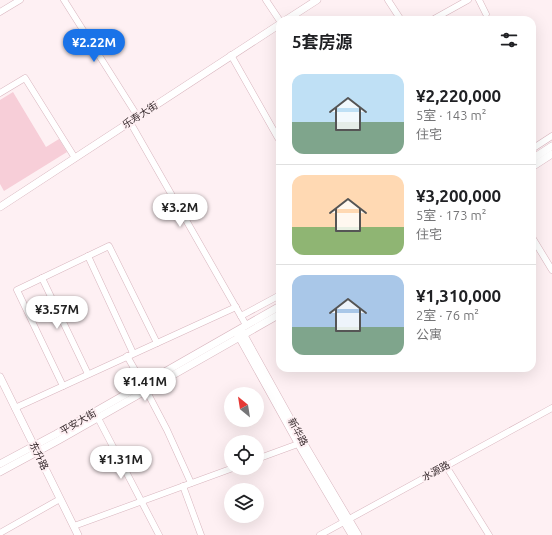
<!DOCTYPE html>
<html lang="zh">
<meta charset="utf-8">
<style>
:root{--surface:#fff;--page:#f2f2f2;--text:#202124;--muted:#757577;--line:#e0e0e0;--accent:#1a73e8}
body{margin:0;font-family:Ubuntu,"Noto Sans SC",sans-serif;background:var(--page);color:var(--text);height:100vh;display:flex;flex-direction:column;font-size:15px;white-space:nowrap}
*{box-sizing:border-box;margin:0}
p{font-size:13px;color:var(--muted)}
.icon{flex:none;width:22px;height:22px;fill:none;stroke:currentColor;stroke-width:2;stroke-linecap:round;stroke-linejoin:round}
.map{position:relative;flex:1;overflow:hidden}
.drawer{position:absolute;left:276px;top:16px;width:260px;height:356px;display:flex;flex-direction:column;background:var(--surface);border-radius:12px;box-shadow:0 4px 16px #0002}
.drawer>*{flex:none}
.needle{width:26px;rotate:330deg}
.fabs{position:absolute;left:224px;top:387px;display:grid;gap:8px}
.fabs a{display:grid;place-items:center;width:40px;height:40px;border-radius:50%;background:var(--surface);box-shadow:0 4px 16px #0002;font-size:20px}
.price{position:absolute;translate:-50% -34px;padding:0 9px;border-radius:14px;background:#fff;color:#222;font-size:13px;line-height:26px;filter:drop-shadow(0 1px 2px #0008)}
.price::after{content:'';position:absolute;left:50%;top:24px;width:12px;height:9px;margin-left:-6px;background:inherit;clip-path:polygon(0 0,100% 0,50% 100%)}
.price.selected{background:var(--accent);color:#fff}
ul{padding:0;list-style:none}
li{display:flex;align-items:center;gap:12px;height:100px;padding:0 16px}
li+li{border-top:1px solid var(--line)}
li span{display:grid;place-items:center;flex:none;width:112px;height:80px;border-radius:12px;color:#555}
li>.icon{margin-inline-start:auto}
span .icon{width:48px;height:48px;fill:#fffc;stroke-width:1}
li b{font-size:17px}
h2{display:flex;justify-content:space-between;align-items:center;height:48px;padding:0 16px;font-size:17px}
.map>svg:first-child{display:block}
.green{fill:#f7ced8}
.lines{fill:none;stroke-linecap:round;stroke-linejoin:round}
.minor-casing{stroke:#d8b5be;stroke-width:7}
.major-casing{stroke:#d8b5be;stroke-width:8}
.minor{stroke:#fff;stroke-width:6}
.major{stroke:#fff;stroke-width:7}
.labels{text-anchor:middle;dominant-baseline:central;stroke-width:4;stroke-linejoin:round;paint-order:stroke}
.street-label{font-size:10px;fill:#372a2d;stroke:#fef0f3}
</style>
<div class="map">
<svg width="552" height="535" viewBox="0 0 552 535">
<rect width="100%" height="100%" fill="#fef0f3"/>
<path class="green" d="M13,92l33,55 13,-8 8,13 -63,39 -4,-7v-84z"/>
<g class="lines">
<defs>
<g id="minor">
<path d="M64,0l74,117"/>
<path d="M266,0l14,21"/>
<path d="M388,0l13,20"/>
<path d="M479,0l7,14"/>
<path d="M0,12l20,-12"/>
<path d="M432,20l36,-20"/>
<path d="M231,55l47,83"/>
<path d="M0,93l25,-15 50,80"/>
<path d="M130,122l116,203"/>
<path d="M532,149l20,-13"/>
<path d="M532,237l20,33"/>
<path d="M88,256l45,97"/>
<path d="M42,278l46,96"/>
<path d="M241,316l39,-21"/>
<path d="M127,356l16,28"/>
<path d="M63,386l-46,-96 92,-44 48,97"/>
<path d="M146,390l21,40 24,53"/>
<path d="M15,408l221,-101"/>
<path d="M98,418l61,117"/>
<path d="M257,459l41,-15"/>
<path d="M446,466l43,69"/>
<path d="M183,486l18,49"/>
<path d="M74,526l159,-58"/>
<path d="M0,533l60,-34"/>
<path d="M320,535l232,-127"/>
</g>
<g id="major">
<path d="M286,20l31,-20"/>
<path d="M532,159l20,-13"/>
<path d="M532,167l20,-13"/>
<path d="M0,207l280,-183"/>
<path d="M241,330l66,119 51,86"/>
<path d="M237,333l66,119 49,83"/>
<path d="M0,377l78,158"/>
<path d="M0,464l56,-30 224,-128"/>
<path d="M0,472l59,-32 221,-126"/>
</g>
</defs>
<use href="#minor" class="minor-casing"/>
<use href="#major" class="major-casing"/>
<use href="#minor" class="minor"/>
<use href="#major" class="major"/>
</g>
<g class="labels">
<g class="street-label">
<text transform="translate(140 115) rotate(-33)">乐寿大街</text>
<text transform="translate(78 422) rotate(-30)">平安大街</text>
<text transform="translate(298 432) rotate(61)">新华路</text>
<text transform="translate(39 456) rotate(64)">东升路</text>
<text transform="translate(436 471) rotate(-29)">水源路</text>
</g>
</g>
</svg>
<div class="fabs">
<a><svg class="needle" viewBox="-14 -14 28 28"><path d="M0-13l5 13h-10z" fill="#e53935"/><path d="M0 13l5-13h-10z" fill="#757577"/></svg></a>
<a><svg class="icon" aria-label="locate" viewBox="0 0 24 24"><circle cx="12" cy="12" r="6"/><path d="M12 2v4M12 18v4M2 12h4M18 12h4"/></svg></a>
<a><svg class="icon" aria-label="layers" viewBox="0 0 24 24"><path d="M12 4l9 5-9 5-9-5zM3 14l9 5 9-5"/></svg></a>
</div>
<b class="price selected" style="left:94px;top:63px">¥2.22M</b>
<b class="price" style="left:180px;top:228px">¥3.2M</b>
<b class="price" style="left:57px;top:330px">¥3.57M</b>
<b class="price" style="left:145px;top:402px">¥1.41M</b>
<b class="price" style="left:121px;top:480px">¥1.31M</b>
<section class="drawer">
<h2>5套房源<svg class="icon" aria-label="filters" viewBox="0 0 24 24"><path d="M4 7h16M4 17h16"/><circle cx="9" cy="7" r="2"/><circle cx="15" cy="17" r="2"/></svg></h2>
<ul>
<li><span style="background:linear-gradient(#bfe0f5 60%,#7fa58c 0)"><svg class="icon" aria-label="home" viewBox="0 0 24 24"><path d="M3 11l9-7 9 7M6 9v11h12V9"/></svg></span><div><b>¥2,220,000</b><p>5室 · 143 m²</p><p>住宅</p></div></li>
<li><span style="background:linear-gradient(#ffd9b3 65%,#8fb573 0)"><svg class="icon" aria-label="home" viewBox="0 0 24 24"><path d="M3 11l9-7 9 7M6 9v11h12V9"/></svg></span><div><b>¥3,200,000</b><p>5室 · 173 m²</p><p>住宅</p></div></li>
<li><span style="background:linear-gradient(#a9c7e8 65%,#7fa58c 0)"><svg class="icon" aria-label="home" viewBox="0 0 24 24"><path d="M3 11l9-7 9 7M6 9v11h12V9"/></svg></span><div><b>¥1,310,000</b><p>2室 · 76 m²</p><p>公寓</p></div></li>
</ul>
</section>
</div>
